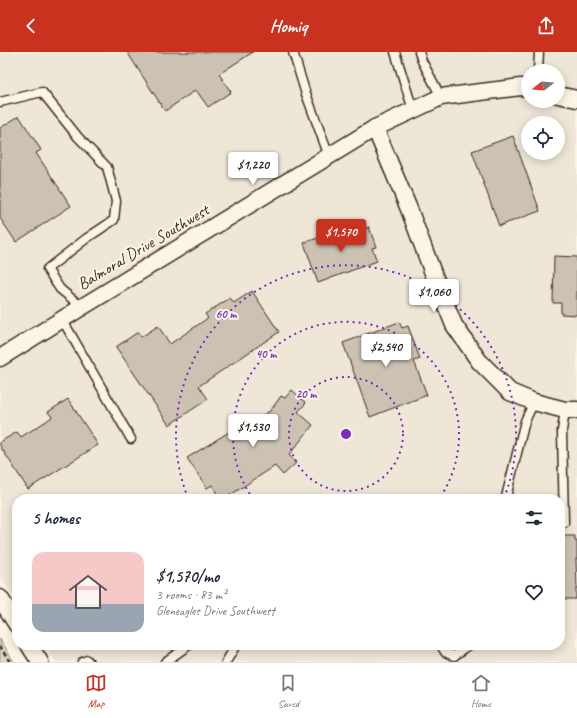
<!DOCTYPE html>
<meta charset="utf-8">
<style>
:root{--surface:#fff;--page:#f6f6f7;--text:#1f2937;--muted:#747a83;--line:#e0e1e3;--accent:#c8321e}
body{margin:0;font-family:Caveat,sans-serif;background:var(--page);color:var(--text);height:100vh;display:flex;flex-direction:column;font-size:15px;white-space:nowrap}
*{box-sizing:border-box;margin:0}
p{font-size:13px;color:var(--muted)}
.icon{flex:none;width:22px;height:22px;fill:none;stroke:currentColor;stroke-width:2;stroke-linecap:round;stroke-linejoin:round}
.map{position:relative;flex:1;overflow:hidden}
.details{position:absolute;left:12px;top:442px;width:553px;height:156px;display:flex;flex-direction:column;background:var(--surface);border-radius:16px;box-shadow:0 2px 10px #0003}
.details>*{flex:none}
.needle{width:26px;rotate:253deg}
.fabs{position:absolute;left:521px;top:12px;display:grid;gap:8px}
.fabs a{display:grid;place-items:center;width:44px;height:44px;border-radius:50%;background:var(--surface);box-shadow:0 2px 10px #0003;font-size:20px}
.price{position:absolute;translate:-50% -34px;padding:0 9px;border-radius:4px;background:#fff;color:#222;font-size:13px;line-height:26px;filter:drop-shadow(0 1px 2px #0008)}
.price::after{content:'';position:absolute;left:50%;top:24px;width:12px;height:9px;margin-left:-6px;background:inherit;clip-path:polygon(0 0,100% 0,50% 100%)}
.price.selected{background:var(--accent);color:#fff}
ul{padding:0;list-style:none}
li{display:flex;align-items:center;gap:12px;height:100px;padding:0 20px}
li+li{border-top:1px solid var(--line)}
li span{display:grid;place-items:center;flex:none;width:112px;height:80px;border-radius:12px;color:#555}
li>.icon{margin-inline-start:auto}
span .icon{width:48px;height:48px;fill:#fffc;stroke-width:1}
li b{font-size:17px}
h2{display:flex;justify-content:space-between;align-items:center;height:48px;padding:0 20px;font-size:17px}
header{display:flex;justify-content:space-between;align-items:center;height:52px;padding:0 20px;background:var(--accent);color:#fff;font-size:18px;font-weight:700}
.tabs{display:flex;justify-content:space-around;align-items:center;height:56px;border-top:1px solid var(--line);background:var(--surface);font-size:11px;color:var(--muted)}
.tabs a{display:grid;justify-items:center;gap:2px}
.tabs .selected{color:var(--accent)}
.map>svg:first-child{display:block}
.built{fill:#eee6d6;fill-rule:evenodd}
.green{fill:#e0d8c8;stroke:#8e8173}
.building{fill:#ccc2b3;stroke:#3b2a1e}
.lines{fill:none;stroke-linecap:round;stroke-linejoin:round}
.lane-casing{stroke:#3b2a1e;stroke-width:11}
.street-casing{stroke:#3b2a1e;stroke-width:19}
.path{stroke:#3b2a1e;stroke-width:2.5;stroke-dasharray:4 3;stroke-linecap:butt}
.lane{stroke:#fcf5e5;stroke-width:8}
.street{stroke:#fcf5e5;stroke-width:16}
.ring{fill:none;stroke:#7b2cbf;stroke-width:2;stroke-dasharray:2 4}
.labels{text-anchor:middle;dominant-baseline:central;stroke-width:4;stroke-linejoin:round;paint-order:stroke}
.street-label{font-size:17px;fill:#3b2a1e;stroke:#fcf5e5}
.centre{fill:#7b2cbf;stroke:#fcf5e5;stroke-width:2}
.ring-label{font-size:12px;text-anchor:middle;font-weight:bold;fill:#7b2cbf;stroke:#fcf5e5;stroke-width:4;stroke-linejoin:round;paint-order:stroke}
</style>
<header><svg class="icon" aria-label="back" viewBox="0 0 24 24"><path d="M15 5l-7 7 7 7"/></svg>Homiq<svg class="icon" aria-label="share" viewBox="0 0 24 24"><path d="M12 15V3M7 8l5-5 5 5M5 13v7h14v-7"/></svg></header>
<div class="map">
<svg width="577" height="610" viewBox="0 0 577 610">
<rect width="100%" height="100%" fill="#fcf5e5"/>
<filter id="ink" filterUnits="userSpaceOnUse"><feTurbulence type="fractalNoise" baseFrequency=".025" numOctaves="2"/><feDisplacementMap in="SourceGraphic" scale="8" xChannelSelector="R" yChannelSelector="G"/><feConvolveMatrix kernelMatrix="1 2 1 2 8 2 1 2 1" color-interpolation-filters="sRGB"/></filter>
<g filter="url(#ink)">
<path class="built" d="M0,0h577v610h-521l-11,-17h515v-146h-543v103l-17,-26zM528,19h30v30h-30zM528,71h30v30h-30z"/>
<path class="green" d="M0,587l14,23h-14z"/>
<g class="building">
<path d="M127,0h126l-34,22 12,18 -23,15 -12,-17 -31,21z"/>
<path d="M19,64l22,34 -5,3 35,53 -55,36 -16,-24v-90z"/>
<path d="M513,84l27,75 -41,15 -27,-75z"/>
<path d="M369,175l7,20 -4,1 5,13 -59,22 -14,-40 41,-15 3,7z"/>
<path d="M554,204l23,1v58l-16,-1v-11h-8z"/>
<path d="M252,239l27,41 -80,54 9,13 -39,26 -53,-78 22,-15 3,5 17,-11 12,18 38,-26 -3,-4 25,-16 4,5z"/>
<path d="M399,270l3,6 6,-2 12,33 -6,2 13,34 -57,22 -27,-74z"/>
<path d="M292,338l14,13 -8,9 15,13 -24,30 7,8 -13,12 -8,-9 -51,33h-4l-8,-14 -5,3 -20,-30 60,-37 2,4 22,-15 10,-14 4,2z"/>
<path d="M68,347l30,46 -70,44 -28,-43v-4l17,-10 4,5 24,-15 7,-5 -4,-5z"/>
<path d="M560,484h15v5h2v18h-1l1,29h-1v11h-16z"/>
</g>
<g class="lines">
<defs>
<g id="lane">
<path d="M293,0l12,39 24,65"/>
<path d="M395,0l18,58"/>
<path d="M419,0l3,9 19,36"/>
<path d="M538,19l1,-19"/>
<path d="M0,50l42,-10 36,45 29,30 9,34 -2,19 -27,18 -40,31 13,20 22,18"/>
<path d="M62,267l69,120"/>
<path d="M506,447v-2l19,-76 9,-19"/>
<path d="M564,471l-2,-92 3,-21"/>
<path d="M441,593l4,7 9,4 15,-11"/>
<path d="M82,610l5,-2 2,2"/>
<path d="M165,610l24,-17"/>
<path d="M226,610l10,-17"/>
</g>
<g id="street">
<path d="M558,43l19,4"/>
<path d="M375,76l34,81 24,64 21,52 25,36 31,31 24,10 31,8h12"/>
<path d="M0,306l82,-51 293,-179 66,-31 80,-10 7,1"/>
<path d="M0,546l17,27"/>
<path d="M29,593l11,17"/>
</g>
</defs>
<use href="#lane" class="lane-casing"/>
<use href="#street" class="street-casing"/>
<path class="path" d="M0,594l10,16"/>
<use href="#lane" class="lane"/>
<use href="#street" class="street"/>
</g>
</g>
<g class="ring">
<circle cx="346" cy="382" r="57"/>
<path d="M253 447A113 113 0 1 1 439 447"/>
<path d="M188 446A170 170 0 1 1 504 446"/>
</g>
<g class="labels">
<g class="street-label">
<text transform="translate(143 195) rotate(-31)">Balmoral Drive Southwest</text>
</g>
</g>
<circle cx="346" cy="382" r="6" class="centre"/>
<g class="ring-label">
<text x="226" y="266">60 m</text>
<text x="266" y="306">40 m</text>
<text x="306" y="346">20 m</text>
</g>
</svg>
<div class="fabs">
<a><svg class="needle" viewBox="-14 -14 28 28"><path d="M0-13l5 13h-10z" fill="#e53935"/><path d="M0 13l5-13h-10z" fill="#747a83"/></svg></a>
<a><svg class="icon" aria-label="locate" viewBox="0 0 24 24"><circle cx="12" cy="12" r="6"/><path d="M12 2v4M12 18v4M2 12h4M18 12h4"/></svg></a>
</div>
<b class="price" style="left:253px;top:134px">$1,220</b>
<b class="price selected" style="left:341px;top:201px">$1,570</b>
<b class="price" style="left:434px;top:261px">$1,060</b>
<b class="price" style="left:386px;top:316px">$2,540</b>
<b class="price" style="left:253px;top:396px">$1,530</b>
<section class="details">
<h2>5 homes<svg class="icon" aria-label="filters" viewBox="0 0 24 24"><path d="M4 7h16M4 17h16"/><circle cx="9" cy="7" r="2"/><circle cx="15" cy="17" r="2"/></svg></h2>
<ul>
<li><span style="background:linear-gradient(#f6c9c9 65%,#9aa5b1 0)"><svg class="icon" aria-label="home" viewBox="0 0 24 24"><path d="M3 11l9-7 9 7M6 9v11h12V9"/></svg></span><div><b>$1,570/mo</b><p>3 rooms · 83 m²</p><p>Gleneagles Drive Southwest</p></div><svg class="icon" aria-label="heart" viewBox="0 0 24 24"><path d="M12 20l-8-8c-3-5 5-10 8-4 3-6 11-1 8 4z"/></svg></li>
</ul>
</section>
</div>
<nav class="tabs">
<a class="selected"><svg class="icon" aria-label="map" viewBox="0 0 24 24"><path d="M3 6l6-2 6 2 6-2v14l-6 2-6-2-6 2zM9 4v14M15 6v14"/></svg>Map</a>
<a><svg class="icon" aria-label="saved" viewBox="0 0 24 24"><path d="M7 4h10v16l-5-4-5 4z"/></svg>Saved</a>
<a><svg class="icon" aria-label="home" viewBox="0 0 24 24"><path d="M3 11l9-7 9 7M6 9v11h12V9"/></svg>Home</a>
</nav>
